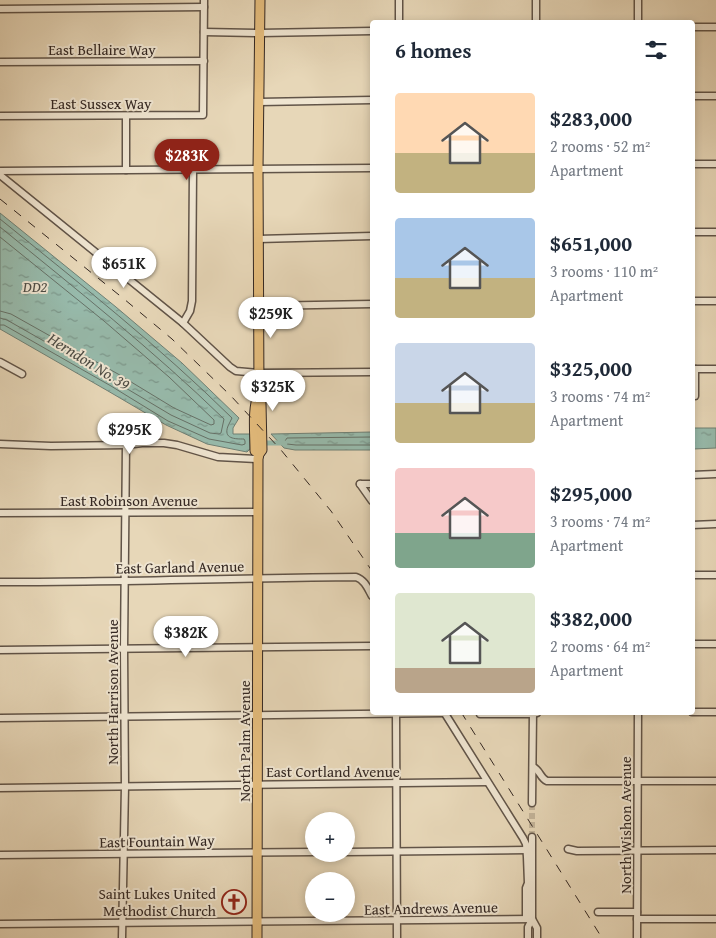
<!DOCTYPE html>
<meta charset="utf-8">
<style>
:root{--surface:#fff;--page:#f2f2f3;--text:#1f2937;--muted:#747a83;--accent:#8f2418}
body{margin:0;font-family:"Gentium Book Plus",serif;background:var(--page);color:var(--text);height:100vh;display:flex;flex-direction:column;font-size:19px;white-space:nowrap}
*{box-sizing:border-box;margin:0}
p{font-size:16px;color:var(--muted)}
.icon{flex:none;width:28px;height:28px;fill:none;stroke:currentColor;stroke-width:2;stroke-linecap:round;stroke-linejoin:round}
.map{position:relative;flex:1;overflow:hidden}
.side{position:absolute;left:370px;top:20px;width:325px;height:695px;display:flex;flex-direction:column;background:var(--surface);border-radius:5px;box-shadow:0 2px 8px #0003}
.side>*{flex:none}
.fabs{position:absolute;left:305px;top:812px;display:grid;gap:10px}
.fabs a{display:grid;place-items:center;width:50px;height:50px;border-radius:50%;background:var(--surface);box-shadow:0 2px 8px #0003;font-size:25px}
.price{position:absolute;translate:-50% -42px;padding:0 11px;border-radius:18px;background:#fff;color:#222;font-size:16px;line-height:32px;filter:drop-shadow(0 1px 2px #0008)}
.price::after{content:'';position:absolute;left:50%;top:30px;width:15px;height:11px;margin-left:-8px;background:inherit;clip-path:polygon(0 0,100% 0,50% 100%)}
.price.selected{background:var(--accent);color:#fff}
ul{padding:0;list-style:none}
li{display:flex;align-items:center;gap:15px;height:125px;padding:0 25px}
li span{display:grid;place-items:center;flex:none;width:140px;height:100px;border-radius:5px;color:#555}
li>.icon{margin-inline-start:auto}
span .icon{width:60px;height:60px;fill:#fffc;stroke-width:1}
li b{font-size:21px}
h2{display:flex;justify-content:space-between;align-items:center;height:60px;padding:0 25px;font-size:21px}
.map>svg:first-child{display:block}
.water{fill:url(#water-ripples);stroke:#6f8075}
.lines{fill:none;stroke-linecap:round;stroke-linejoin:round}
.shore{stroke:#667167;stroke-width:1}
.canal{stroke:#97baab;stroke-width:5}
.minor-tunnel{stroke:#c3b49a;stroke-width:6;stroke-dasharray:6 3;stroke-linecap:butt}
.minor-casing{stroke:#615448;stroke-width:9}
.major-casing{stroke:#342823;stroke-width:11}
.minor{stroke:#efe5d1;stroke-width:6}
.major{stroke:#e4bc7c;stroke-width:9}
.rail{stroke:#342823;stroke-width:1;stroke-dasharray:9 9;stroke-linecap:butt}
.labels{text-anchor:middle;dominant-baseline:central;stroke-width:4;stroke-linejoin:round;paint-order:stroke}
.street-label{font-size:15px;fill:#342823;stroke:#efe5d1}
.poi-label{font-size:15px;fill:#342823;stroke:#efe5d1;text-anchor:end}
.water-label{font-size:16px;font-style:italic;fill:#4d4c45;stroke:#efe5d1}
</style>
<div class="map">
<svg width="716" height="938" viewBox="0 0 716 938">
<defs>
<pattern id="water-ripples" width="26" height="14" patternUnits="userSpaceOnUse" patternTransform="scale(1.25)"><rect width="26" height="14" fill="#97baab"/><path d="M2 4q2-2 4 0t4 0M15 11q2-2 4 0t4 0" fill="none" stroke="#7c978b"/></pattern>
</defs>
<rect width="100%" height="100%" fill="#e7d7b8"/>
<filter id="stains"><feTurbulence type="fractalNoise" baseFrequency=".004" numOctaves="4"/><feColorMatrix values="0 0 0 0 .2 0 0 0 0 .09 0 0 0 0 .02 0 0 0 .5 -.17"/></filter>
<radialGradient id="worn" r=".72"><stop offset=".6" stop-color="#630" stop-opacity="0"/><stop offset="1" stop-color="#630" stop-opacity=".3"/></radialGradient>
<g class="water">
<path d="M0,213l116,94 66,56 57,55 -6,10v6h17v15l-3,3 -40,-8 -41,-19 -58,-34 -108,-62z"/>
<path d="M692,428h24v20l-23,1z"/>
<path d="M372,432v18h-77l-11,-2 -13,-14z"/>
</g>
<g class="lines">
<g class="shore">
<path d="M0,219c79,64 159,127 232,199 -1,3 -3,5 -4,8 -5,13 7,13 16,13l1,2v3l-3,1 -33,-6 -41,-18 -57,-35 -107,-61h-4"/>
<path d="M0,227c76,62 153,123 224,192l-3,14 -2,1 -9,-1 -39,-18 -57,-34 -107,-61 -7,-2"/>
<path d="M0,237l104,84 65,56 45,43v4l-3,1 -37,-17 -56,-34 -107,-60 -11,-3"/>
<path d="M372,437l-85,1 -2,3 2,3 9,1h76"/>
</g>
<path class="canal" d="M266,443h19"/>
<path class="minor-tunnel" d="M532,837v-34"/>
<defs>
<g id="minor">
<path d="M0,9l204,-2"/>
<path d="M399,22v-22"/>
<path d="M536,22v-22"/>
<path d="M638,22v-22"/>
<path d="M692,27h24"/>
<path d="M204,32l56,1 112,-2"/>
<path d="M0,62l204,-1"/>
<path d="M692,96h24"/>
<path d="M259,102l113,-2"/>
<path d="M0,116l203,-1 1,-115"/>
<path d="M692,164h24"/>
<path d="M126,170v-54"/>
<path d="M0,171l372,-3"/>
<path d="M0,175l183,148 47,44 6,4 23,2 113,-1"/>
<path d="M692,232h24"/>
<path d="M258,239l114,-3"/>
<path d="M692,301h24"/>
<path d="M259,306l113,-2"/>
<path d="M183,323l7,-12 2,-10 1,-131"/>
<path d="M0,362l22,12"/>
<path d="M692,369h24"/>
<path d="M695,369v27"/>
<path d="M0,444l51,2 75,-1 16,-2h22l13,2 41,12 40,2"/>
<path d="M692,475l24,-1"/>
<path d="M360,484l12,17"/>
<path d="M360,484h12"/>
<path d="M0,513l258,-1"/>
<path d="M692,525l24,-1"/>
<path d="M692,575h24"/>
<path d="M0,582c119,0 237,-4 356,-5 9,3 12,12 16,19"/>
<path d="M692,644h24"/>
<path d="M0,650l372,-4"/>
<path d="M396,712l1,226"/>
<path d="M444,712l79,126 3,6 1,13 1,26 -2,5v31"/>
<path d="M692,712h24"/>
<path d="M480,714h49l8,-1"/>
<path d="M0,718l444,-5"/>
<path d="M533,767c7,3 7,11 14,14h169"/>
<path d="M0,788l487,-6"/>
<path d="M532,803l1,-91"/>
<path d="M532,837v82l5,9v10"/>
<path d="M568,849l9,2 139,-1"/>
<path d="M346,852l181,-2"/>
<path d="M0,855l314,-3"/>
<path d="M598,912h39"/>
<path d="M637,919h79"/>
<path d="M0,924l532,-5"/>
<path d="M122,938l3,-152 -1,-137 2,-204"/>
<path d="M528,938v-11l4,-8"/>
<path d="M637,938l1,-226"/>
</g>
<g id="major">
<path d="M259,454l-4,-3c0,-20 -3,-41 4,-59"/>
<path d="M257,938l1,-479 1,-5 3,-4 -1,-47 -2,-11 -1,-223 2,-169"/>
</g>
</defs>
<use href="#minor" class="minor-casing"/>
<use href="#major" class="major-casing"/>
<use href="#minor" class="minor"/>
<use href="#major" class="major"/>
<g class="rail">
<path d="M0,199l124,100 48,40 59,57 50,54 50,61 41,60"/>
<path d="M461,712l141,226"/>
</g>
</g>
<defs>
<symbol id="church-ring" viewBox="-11 -11 22 22"><circle r="9.5" fill="#efe5d1" stroke="#8f2418" stroke-width="1.5"/><path d="M-1.2-6h2.4v3.5h3.3v2.4h-3.3V6h-2.4V-.1h-3.3v-2.4h3.3Z" fill="#8f2418"/></symbol>
</defs>
<g fill-rule="evenodd">
<use href="#church-ring" x="220" y="888" width="28" height="28"/>
</g>
<g class="labels">
<g class="street-label">
<text x="102" y="49">East Bellaire Way</text>
<text x="101" y="103">East Sussex Way</text>
<text x="129" y="500">East Robinson Avenue</text>
<text transform="translate(180 567) rotate(-1)">East Garland Avenue</text>
<text transform="translate(112 692) rotate(-90)">North Harrison Avenue</text>
<text transform="translate(244 741) rotate(-90)">North Palm Avenue</text>
<text x="333" y="771">East Cortland Avenue</text>
<text transform="translate(625 825) rotate(-90)">North Wishon Avenue</text>
<text transform="translate(157 841) rotate(-1)">East Fountain Way</text>
<text transform="translate(431 908) rotate(-1)">East Andrews Avenue</text>
</g>
<g class="poi-label">
<text x="216" y="893">Saint Lukes United<tspan x="216" dy="17">Methodist Church</tspan></text>
</g>
<g class="water-label">
<text x="35" y="286">DD2</text>
<text transform="translate(89 361) rotate(32)">Herndon No. 39</text>
</g>
</g>
<rect width="100%" height="100%" filter="url(#stains)"/>
<rect width="100%" height="100%" fill="url(#worn)"/>
</svg>
<div class="fabs">
<a>+</a>
<a>−</a>
</div>
<b class="price selected" style="left:187px;top:181px">$283K</b>
<b class="price" style="left:124px;top:289px">$651K</b>
<b class="price" style="left:271px;top:339px">$259K</b>
<b class="price" style="left:273px;top:412px">$325K</b>
<b class="price" style="left:130px;top:455px">$295K</b>
<b class="price" style="left:186px;top:658px">$382K</b>
<section class="side">
<h2>6 homes<svg class="icon" aria-label="filters" viewBox="0 0 24 24"><path d="M4 7h16M4 17h16"/><circle cx="9" cy="7" r="2"/><circle cx="15" cy="17" r="2"/></svg></h2>
<ul>
<li><span style="background:linear-gradient(#ffd9b3 60%,#c2b280 0)"><svg class="icon" aria-label="home" viewBox="0 0 24 24"><path d="M3 11l9-7 9 7M6 9v11h12V9"/></svg></span><div><b>$283,000</b><p>2 rooms · 52 m²</p><p>Apartment</p></div></li>
<li><span style="background:linear-gradient(#a9c7e8 60%,#c2b280 0)"><svg class="icon" aria-label="home" viewBox="0 0 24 24"><path d="M3 11l9-7 9 7M6 9v11h12V9"/></svg></span><div><b>$651,000</b><p>3 rooms · 110 m²</p><p>Apartment</p></div></li>
<li><span style="background:linear-gradient(#c9d6e8 60%,#c2b280 0)"><svg class="icon" aria-label="home" viewBox="0 0 24 24"><path d="M3 11l9-7 9 7M6 9v11h12V9"/></svg></span><div><b>$325,000</b><p>3 rooms · 74 m²</p><p>Apartment</p></div></li>
<li><span style="background:linear-gradient(#f6c9c9 65%,#7fa58c 0)"><svg class="icon" aria-label="home" viewBox="0 0 24 24"><path d="M3 11l9-7 9 7M6 9v11h12V9"/></svg></span><div><b>$295,000</b><p>3 rooms · 74 m²</p><p>Apartment</p></div></li>
<li><span style="background:linear-gradient(#dfe7d0 75%,#b9a48a 0)"><svg class="icon" aria-label="home" viewBox="0 0 24 24"><path d="M3 11l9-7 9 7M6 9v11h12V9"/></svg></span><div><b>$382,000</b><p>2 rooms · 64 m²</p><p>Apartment</p></div></li>
</ul>
</section>
</div>
